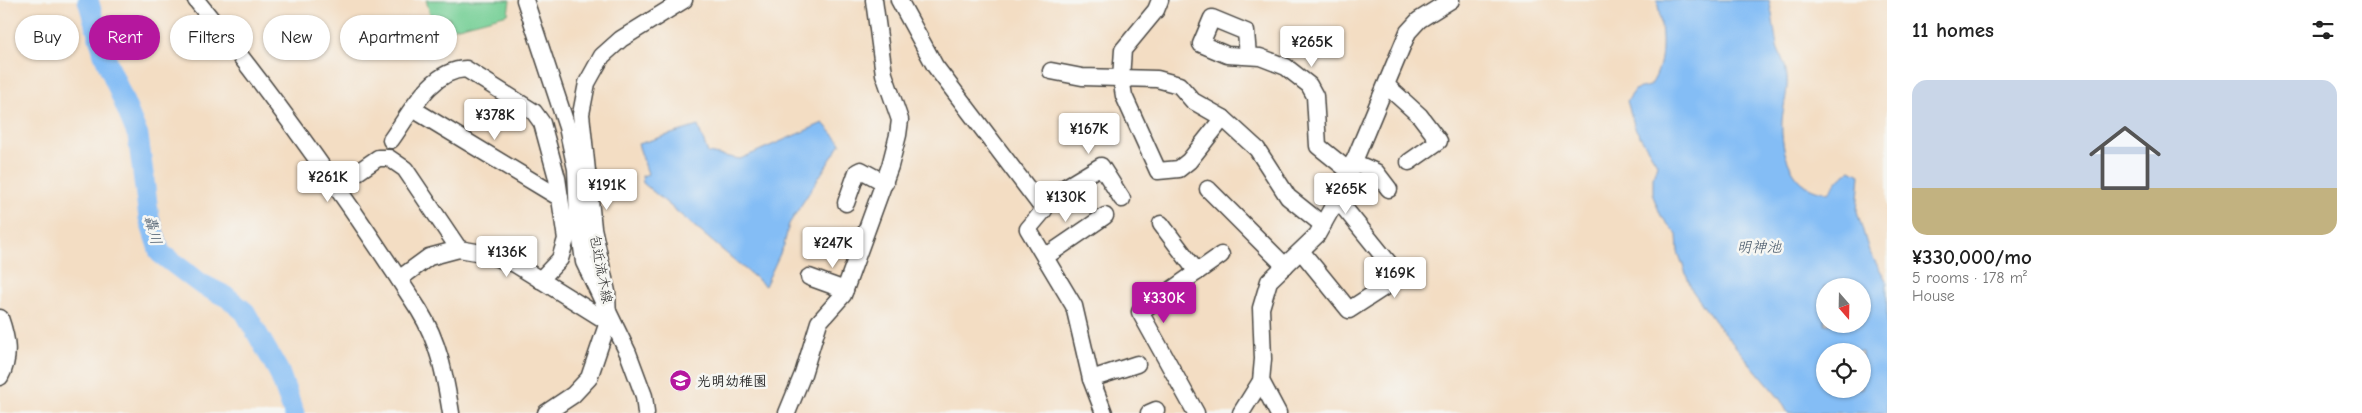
<!DOCTYPE html>
<meta charset="utf-8">
<style>
:root{--surface:#fff;--page:#f6f6f6;--text:#222;--muted:#767676;--line:#e0e0e0;--accent:#b5179e}
body{margin:0;font-family:"Comic Neue","Klee One",sans-serif;background:var(--page);color:var(--text);height:100vh;display:flex;flex-direction:column;font-size:19px;white-space:nowrap}
*{box-sizing:border-box;margin:0}
p{font-size:16px;color:var(--muted)}
.icon{flex:none;width:28px;height:28px;fill:none;stroke:currentColor;stroke-width:2;stroke-linecap:round;stroke-linejoin:round}
.map{position:relative;flex:1;overflow:hidden}
.side{display:flex;flex-direction:column;background:var(--surface);width:475px}
.side>*{flex:none}
.guide{position:absolute;left:15px;top:15px;width:475px;height:45px;display:flex;gap:10px}
.needle{width:32px;rotate:160deg}
.fabs{position:absolute;left:1816px;top:278px;display:grid;gap:10px}
.fabs a{display:grid;place-items:center;width:55px;height:55px;border-radius:50%;background:var(--surface);box-shadow:0 1px 4px #0004;font-size:25px}
.price{position:absolute;translate:-50% -42px;padding:0 11px;border-radius:5px;background:#fff;color:#222;font-size:16px;line-height:32px;filter:drop-shadow(0 1px 2px #0008)}
.price::after{content:'';position:absolute;left:50%;top:30px;width:15px;height:11px;margin-left:-8px;background:inherit;clip-path:polygon(0 0,100% 0,50% 100%)}
.price.current{background:var(--accent);color:#fff}
ul{padding:0;list-style:none}
li{display:grid;align-content:center;gap:10px;height:265px;padding:0 25px}
li+li{border-top:1px solid var(--line)}
li span{display:grid;place-items:center;height:155px;border-radius:15px;color:#555}
li>.icon{margin-inline-start:auto}
span .icon{width:90px;height:90px;fill:#fffc;stroke-width:1}
li b{font-size:21px}
h2{display:flex;justify-content:space-between;align-items:center;height:60px;padding:0 25px;font-size:21px}
.chip{padding:0 18px;border-radius:22px;background:var(--surface);box-shadow:0 1px 4px #0004;font-size:18px;line-height:45px}
.chip.current{background:var(--accent);color:#fff}
main{display:flex;flex:1;min-height:0}
.map>svg:first-child{display:block}
.green{fill:#75cf95;stroke:#507d60}
.water{fill:#84bdf5;stroke:#587490;fill-rule:evenodd}
.lines{fill:none;stroke-linecap:round;stroke-linejoin:round}
.river{stroke:#84bdf5;stroke-width:21}
.minor-casing{stroke:#494642;stroke-width:19}
.minor{stroke:#fff;stroke-width:16}
.labels{text-anchor:middle;dominant-baseline:central;stroke-width:5;stroke-linejoin:round;paint-order:stroke}
.street-label{font-size:14px;fill:#2b2b2b;stroke:#f6f6f2}
.poi-label{font-size:14px;font-weight:bold;fill:#2b2b2b;stroke:#f6f6f2;text-anchor:start}
.water-label{font-size:15px;font-style:italic;fill:#465768;stroke:#f6f6f2}
</style>
<main>
<div class="map">
<svg width="1887" height="413" viewBox="0 0 1887 413">
<rect width="100%" height="100%" fill="#f6f6f2"/>
<filter id="ink" filterUnits="userSpaceOnUse"><feTurbulence type="fractalNoise" baseFrequency=".02" numOctaves="2"/><feDisplacementMap in="SourceGraphic" scale="10" xChannelSelector="R" yChannelSelector="G"/><feConvolveMatrix kernelMatrix="1 2 1 2 8 2 1 2 1" color-interpolation-filters="sRGB"/></filter>
<filter id="wash" filterUnits="userSpaceOnUse"><feTurbulence type="fractalNoise" baseFrequency=".0096" numOctaves="4" result="noise"/><feDisplacementMap in="SourceGraphic" scale="20" xChannelSelector="R" yChannelSelector="G"/><feGaussianBlur stdDeviation="1.12" result="paint"/><feColorMatrix in="noise" values="0 0 0 0 0 0 0 0 0 0 0 0 0 0 0 0 0 1.4 0 .05"/><feComposite in="paint" operator="in"/></filter>
<g filter="url(#wash)">
<rect width="100%" height="100%" fill="#f3ddc3"/>
<path class="green" d="M426,0h84l-2,14 -61,16 3,-12 -18,3z"/>
<g class="water">
<path d="M1657,0h112c4,15 5,30 8,46 2,8 8,16 9,25 4,17 -3,34 -4,50 -2,32 11,71 47,71l11,-14 11,-8 9,5 -3,36 12,40 18,31v131h-99l-8,-14 -66,-78 -22,-31 -14,-38 -1,-17 -16,-19 -8,-20v-19l4,-13 -22,-36 -8,-27 9,-12 14,-3c18,-25 12,-58 7,-86zM1825,286h37v38h-37zM1825,351h37v38h-37z"/>
<path d="M823,123l18,20 -52,81 -5,21 -19,41 -122,-103 -1,-7 6,-2 -10,-30 60,-18 10,27 32,6z"/>
</g>
<g class="lines">
<path class="river" d="M88,0l16,54 34,82 11,82 11,35 41,31 26,13 18,15 34,60 15,41"/>
</g>
</g>
<g filter="url(#ink)">
<g class="lines">
<defs>
<g id="minor">
<path d="M196,0c80,98 154,203 223,310 20,32 26,66 32,103"/>
<path d="M525,0l42,127 9,42 2,49 6,44 44,91 16,43 2,17"/>
<path d="M899,0l36,66 109,144 -16,19 46,77 17,73 13,34"/>
<path d="M1160,0l-4,10 -33,40 -2,28 3,18 34,75 21,-2 10,-8 34,-43"/>
<path d="M1248,56l-2,-24 -34,-14 -11,26 26,11 33,2 26,10 23,18 6,11 3,50 31,25"/>
<path d="M1051,71l31,6 75,2 22,6 14,16 30,17 34,31 31,48 35,28"/>
<path d="M1387,86l33,30 19,25 -30,21"/>
<path d="M413,109l147,89"/>
<path d="M391,140c19,-26 39,-70 75,-71l68,43 8,11 15,55 9,61 -6,20 -20,21"/>
<path d="M1353,162l23,10 13,17"/>
<path d="M336,187l42,-29h11l16,11 54,80"/>
<path d="M1208,189l77,77"/>
<path d="M846,203l11,-31 4,-2 24,13"/>
<path d="M1039,203l62,-37 21,33"/>
<path d="M1161,224l36,48"/>
<path d="M1301,251l48,59 51,-33 -63,-78"/>
<path d="M1045,257l60,-41"/>
<path d="M809,277l36,13"/>
<path d="M399,279l30,-22 30,-8 23,4 33,11 93,58"/>
<path d="M0,318c7,20 11,39 0,59"/>
<path d="M1091,379l46,-15"/>
<path d="M1261,381l17,32"/>
<path d="M546,413l27,-18 16,-17 19,-56 -1,-30 -14,-64 -12,-114 6,-31 15,-27 19,-17 63,-39"/>
<path d="M787,413l16,-39 16,-52 24,-27 47,-129 8,-31 2,-15 -16,-46 -10,-74"/>
<path d="M1149,413l7,-3"/>
<path d="M1196,413l-56,-101 81,-57"/>
<path d="M1241,413l20,-32 2,-22 -2,-51 8,-27 48,-46 25,-45 66,-158 11,-12 32,-20"/>
</g>
</defs>
<use href="#minor" class="minor-casing"/>
<use href="#minor" class="minor"/>
</g>
</g>
<defs>
<symbol id="school-disc" viewBox="-11 -11 22 22"><circle r="9.5" fill="#b5179e" stroke="#f6f6f2"/><path d="M0-5L7-2L0 1L-7-2ZM-4 1L0 2.5L4 1V4Q0 6-4 4Z" fill="#fff"/></symbol>
</defs>
<g fill-rule="evenodd">
<use href="#school-disc" x="668" y="368" width="25" height="25"/>
</g>
<g class="labels">
<g class="street-label">
<text transform="translate(601 269) rotate(79)">包近流木線</text>
</g>
<g class="poi-label">
<text x="697" y="381">光明幼稚園</text>
</g>
<g class="water-label">
<text transform="translate(153 230) rotate(75)">轟川</text>
<text x="1759" y="247">明神池</text>
</g>
</g>
</svg>
<div class="fabs">
<a><svg class="needle" viewBox="-14 -14 28 28"><path d="M0-13l5 13h-10z" fill="#e53935"/><path d="M0 13l5-13h-10z" fill="#767676"/></svg></a>
<a><svg class="icon" aria-label="locate" viewBox="0 0 24 24"><circle cx="12" cy="12" r="6"/><path d="M12 2v4M12 18v4M2 12h4M18 12h4"/></svg></a>
</div>
<b class="price" style="left:1312px;top:68px">¥265K</b>
<b class="price" style="left:495px;top:141px">¥378K</b>
<b class="price" style="left:1089px;top:155px">¥167K</b>
<b class="price" style="left:328px;top:203px">¥261K</b>
<b class="price" style="left:607px;top:211px">¥191K</b>
<b class="price" style="left:1346px;top:215px">¥265K</b>
<b class="price" style="left:1066px;top:223px">¥130K</b>
<b class="price" style="left:833px;top:269px">¥247K</b>
<b class="price" style="left:507px;top:278px">¥136K</b>
<b class="price" style="left:1395px;top:299px">¥169K</b>
<b class="price current" style="left:1164px;top:324px">¥330K</b>
<div class="guide">
<a class="chip">Buy</a>
<a class="chip current">Rent</a>
<a class="chip">Filters</a>
<a class="chip">New</a>
<a class="chip">Apartment</a>
</div>
</div>
<section class="side">
<h2>11 homes<svg class="icon" aria-label="filters" viewBox="0 0 24 24"><path d="M4 7h16M4 17h16"/><circle cx="9" cy="7" r="2"/><circle cx="15" cy="17" r="2"/></svg></h2>
<ul>
<li><span style="background:linear-gradient(#c9d6e8 70%,#c2b280 0)"><svg class="icon" aria-label="home" viewBox="0 0 24 24"><path d="M3 11l9-7 9 7M6 9v11h12V9"/></svg></span><div><b>¥330,000/mo</b><p>5 rooms · 178 m²</p><p>House</p></div></li>
</ul>
</section>
</main>
